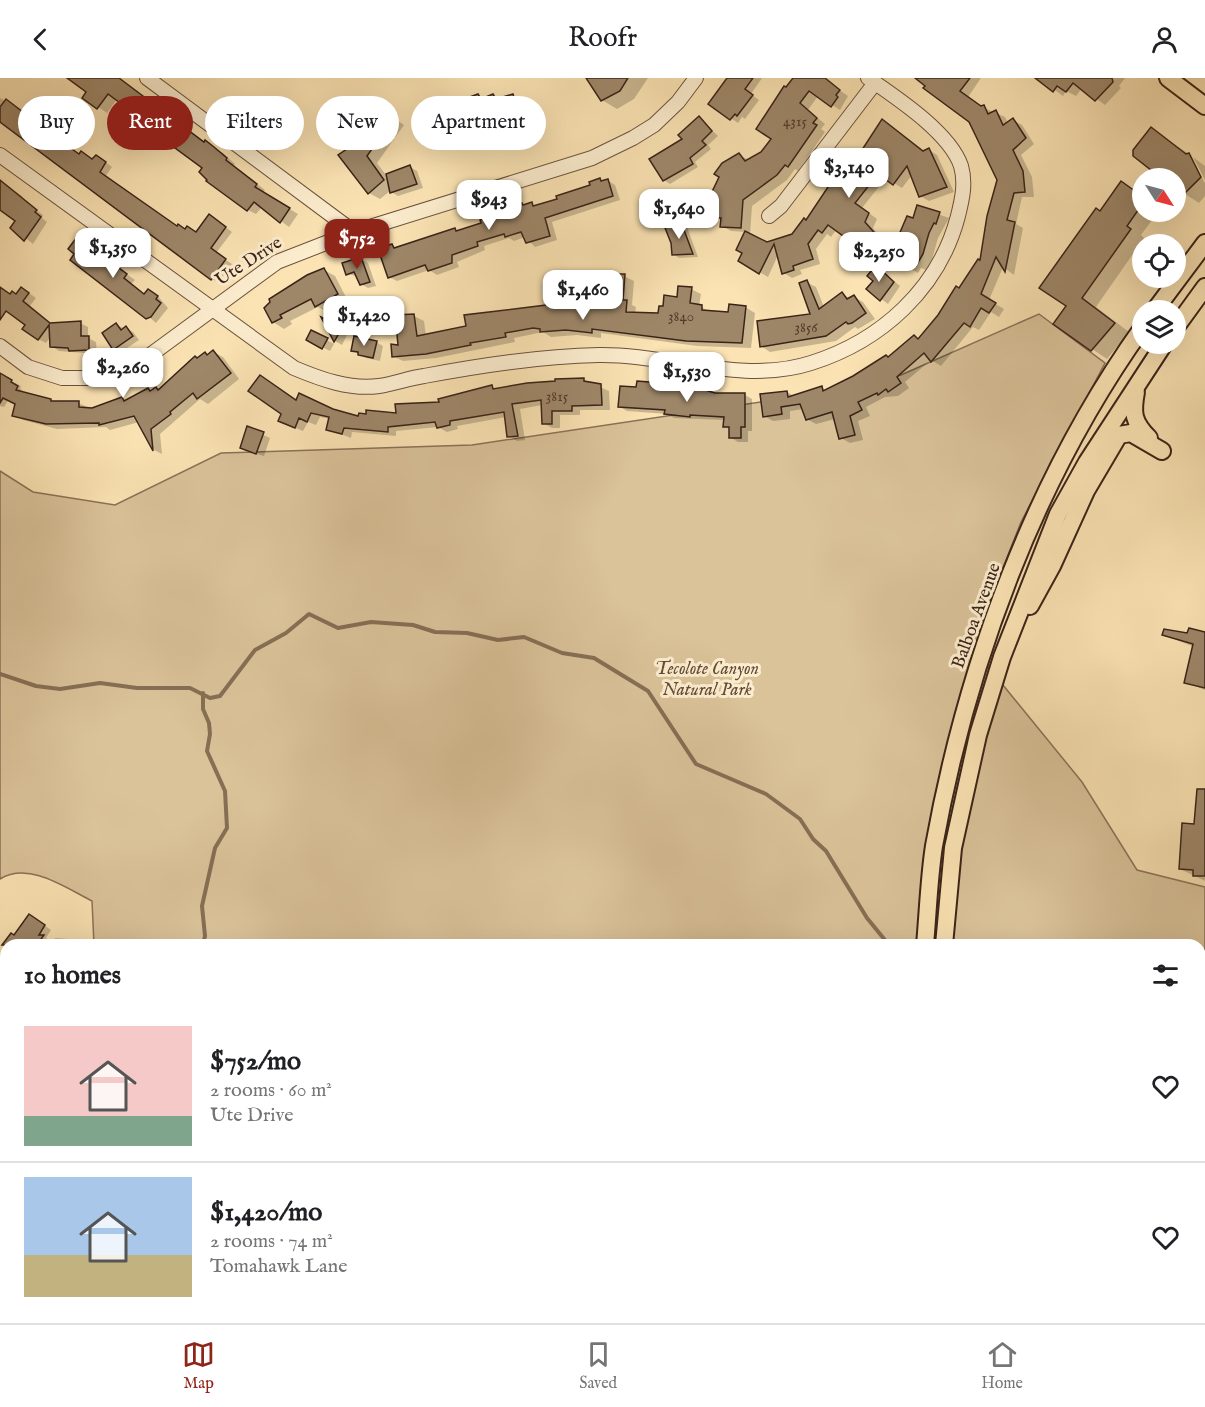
<!DOCTYPE html>
<meta charset="utf-8">
<style>
:root{--surface:#fff;--page:#f6f6f6;--text:#202124;--muted:#757577;--line:#e0e0e0;--accent:#8f2418}
body{margin:0;font-family:"IM FELL English",serif;background:var(--page);color:var(--text);height:100vh;display:flex;flex-direction:column;font-size:22px;white-space:nowrap}
*{box-sizing:border-box;margin:0}
p{font-size:20px;color:var(--muted)}
.icon{flex:none;width:33px;height:33px;fill:none;stroke:currentColor;stroke-width:2;stroke-linecap:round;stroke-linejoin:round}
.map{position:relative;flex:1;overflow:hidden}
.panel{position:absolute;left:0px;top:861px;width:1206px;height:384px;display:flex;flex-direction:column;background:var(--surface);border-radius:18px 18px 0 0;box-shadow:0 6px 24px #0002}
.panel>*{flex:none}
.hud{position:absolute;left:18px;top:18px;width:600px;height:54px;display:flex;gap:12px}
.needle{width:39px;rotate:126deg}
.fabs{position:absolute;left:1132px;top:90px;display:grid;gap:12px}
.fabs a{display:grid;place-items:center;width:54px;height:54px;border-radius:50%;background:var(--surface);box-shadow:0 6px 24px #0002;font-size:30px}
.price{position:absolute;translate:-50% -51px;padding:0 14px;border-radius:12px;background:#fff;color:#222;font-size:20px;line-height:39px;filter:drop-shadow(0 2px 3px #0008)}
.price::after{content:'';position:absolute;left:50%;top:36px;width:18px;height:14px;margin-left:-9px;background:inherit;clip-path:polygon(0 0,100% 0,50% 100%)}
.price.current{background:var(--accent);color:#fff}
ul{padding:0;list-style:none}
li{display:flex;align-items:center;gap:18px;height:150px;padding:0 24px}
li+li{border-top:2px solid var(--line)}
li span{display:grid;place-items:center;flex:none;width:168px;height:120px;border-radius:0px;color:#555}
li>.icon{margin-inline-start:auto}
span .icon{width:72px;height:72px;fill:#fffc;stroke-width:1}
li b{font-size:26px}
h2{display:flex;justify-content:space-between;align-items:center;height:72px;padding:0 24px;font-size:26px}
.chip{padding:0 21px;border-radius:27px;background:var(--surface);box-shadow:0 6px 24px #0002;font-size:21px;line-height:54px}
.chip.current{background:var(--accent);color:#fff}
header{display:flex;justify-content:space-between;align-items:center;height:78px;padding:0 24px;background:var(--surface);font-size:27px;font-weight:600}
.tabs{display:flex;justify-content:space-around;align-items:center;height:84px;border-top:2px solid var(--line);background:var(--surface);font-size:16px;color:var(--muted)}
.tabs a{display:grid;justify-items:center;gap:3px}
.tabs .current{color:var(--accent)}
.map>svg:first-child{display:block}
.green{fill:#dac299;stroke:#8a7258;stroke-width:1.5}
.shadow{fill:#0003}
.lines{fill:none;stroke-linecap:round;stroke-linejoin:round}
.stream{stroke:#866f55;stroke-width:4}
.building{fill:#9e8769;stroke:#3a2318;stroke-width:1.5}
.minor-casing{stroke:#6a533f;stroke-width:16}
.major-casing{stroke:#3a2318;stroke-width:20}
.minor{stroke:#fcedce;stroke-width:14}
.major{stroke:#fbe3b3;stroke-width:16}
.labels{text-anchor:middle;dominant-baseline:central;stroke-width:6;stroke-linejoin:round;paint-order:stroke}
.number-label{font-size:15px;fill:#533c2c}
.street-label{font-size:18px;fill:#3a2318;stroke:#fcedce}
.park-label{font-size:18px;font-style:italic;fill:#624b38;stroke:#fcedce}
</style>
<header><svg class="icon" aria-label="back" viewBox="0 0 24 24"><path d="M15 5l-7 7 7 7"/></svg>Roofr<svg class="icon" aria-label="person" viewBox="0 0 24 24"><circle cx="12" cy="8" r="4"/><path d="M4 21q1-7 8-7t8 7"/></svg></header>
<div class="map">
<svg width="1205" height="1245" viewBox="0 0 1205 1245">
<rect width="100%" height="100%" fill="#fbe3b3"/>
<filter id="stains"><feTurbulence type="fractalNoise" baseFrequency=".00333" numOctaves="4"/><feColorMatrix values="0 0 0 0 .2 0 0 0 0 .09 0 0 0 0 .02 0 0 0 .5 -.17"/></filter>
<radialGradient id="worn" r=".72"><stop offset=".6" stop-color="#630" stop-opacity="0"/><stop offset="1" stop-color="#630" stop-opacity=".3"/></radialGradient>
<g class="green">
<path d="M1039,236l66,49 -84,159 -49,125 110,135 55,88 68,17v351l-5,1v-294h-1106l-2,-44c-26,-13 -63,-40 -92,-22v-408l33,21 82,13 106,-52 251,-8 329,-49 100,-21z"/>
<path d="M26,1239h218v6h-223z"/>
<path d="M694,1239h404l-1,6h-405z"/>
</g>
<g class="shadow">
<path d="M70,0h48l87,65 18,10 12,11 -1,2 31,24 -2,3 35,21 -9,13 -27,-20 -6,7 -8,-4 -44,-42 -31,-23 -3,4 -9,-5 -40,-31 5,-8 -9,-6 -10,14 -23,-16 4,-6z"/>
<path d="M588,0h60l-14,21 -17,10 -15,-9z"/>
<path d="M730,0h32l-11,16 8,6 -14,19 -3,-2 -4,6 -28,-19z"/>
<path d="M795,0h27l26,18 -8,14 -22,-14 -10,14 17,14 -4,5 4,3 -27,39 -3,-2 -8,11 -35,26 -2,29 16,9 27,-9 68,-80 21,-34 42,31 5,-2 8,5 17,37 -25,9 -9,-5 -8,-21 -10,13 -16,-10 -24,30 15,11 -4,9 14,17 -6,7 -19,-11 -3,3 -22,-15 -6,8 -4,-3 -11,15 4,15 -20,6 2,4 -10,4 -8,-5 -6,-18 -10,22 -28,-16 6,-29 -15,-1 -9,-5v-6l-11,-9 28,-56 10,5 13,-7 11,-14 14,-50z"/>
<path d="M917,0h64l-13,19 14,10 23,10 3,6 5,-3 9,5 12,19 -13,11 11,22 2,20h-12l-6,27 7,4 -9,47 -11,-8 -14,33 15,9 -5,8 -8,-5 -12,18 -6,-3 -32,39 -10,-6 -26,22 4,6 -11,8 -13,1 -19,10 4,9 -12,5 5,19 -13,3 -9,-5 -6,-19 -19,5 -9,-5 -4,-10 -13,2v8l-17,2 -9,-5 23,-24 7,4 28,-8 5,3 62,-33 25,-22 5,4 62,-78 18,-82 -29,-59z"/>
<path d="M1039,0h86l-6,8 2,2 -16,17 -23,-17 -6,8 -10,-5 -3,5z"/>
<path d="M493,17l7,5 13,-4 11,6 5,21 -29,8 -4,-3 -32,10 -12,-6 26,-36 6,3z"/>
<path d="M0,20l24,15 12,-3 34,26 -6,8 15,11 14,6 10,-1 9,7 -7,10 73,50 18,7 20,-14 16,12 -16,21 16,11 -14,19 -218,-167z"/>
<path d="M386,35l18,12 -27,38 9,12 24,-8 7,4 6,17 -25,8 -8,-5 -10,8 -11,-6 -4,-54z"/>
<path d="M699,40l19,18 -10,9 3,4 -16,13 3,5 -28,17 -6,-4z"/>
<path d="M1151,51l41,27h-3l16,27v13l-6,7 -23,-15v-10h-12l-30,-22z"/>
<path d="M1193,79l12,9v14z"/>
<path d="M0,102l23,17 -2,2 22,16 -1,3 5,4 -14,22 -21,-17 5,-6 -17,-13z"/>
<path d="M607,102l8,5 5,15 -68,22 5,18 -22,7 -10,-10 -11,4 -5,-3 -25,8 1,4 -28,12 2,5 -22,8 -8,-5 -32,11 -8,-4 3,-31 5,2 58,-18 4,2 66,-26 7,-2 5,3z"/>
<path d="M1121,105l22,14v15h15l-17,23 3,3 -48,69 33,25 -22,27 -52,-35 13,-19 32,-93z"/>
<path d="M918,129l31,11 -11,20 -6,21 -6,11 -5,-2 -3,5 -24,-14z"/>
<path d="M681,146l6,3 11,30 -19,1 -6,-4z"/>
<path d="M78,161l57,41 -4,4 14,11h12l11,13 -12,15 -80,-70z"/>
<path d="M361,181l7,4 8,23 -8,2 -7,-4 -4,-8 -10,-2z"/>
<path d="M877,189l23,19 -12,18 -20,-15 7,-8z"/>
<path d="M324,192l11,6 13,25 -21,11 -9,-5 -28,14 2,3 -8,5 -11,-7z"/>
<path d="M624,198l10,5 -2,24 4,2 -1,6 24,1 32,-25 10,5 -2,12 12,6 18,2 16,-7 10,6 -4,35 -54,-2 -96,-13v5l-24,-3 -26,2 -8,-5 -29,6 1,4 -79,16 -33,3 -10,-5 21,-40 10,5 2,15 180,-43z"/>
<path d="M806,204l10,5 8,20 18,-13 9,5 3,-2 9,5 12,17 -17,10 -3,-2 -19,14 -66,11 -9,-6 50,-31z"/>
<path d="M0,209l11,8 18,-2 7,5 -7,9 23,17 28,-1 8,4v11l8,4 1,12 -38,-3 -7,-5 -1,-10 -5,7 -8,-4 -11,-14 -27,-18z"/>
<path d="M325,243l23,12 -6,12 -7,-4z"/>
<path d="M116,247l17,7 6,8 -18,12 -7,-4z"/>
<path d="M312,254l22,12 -4,7 -22,-11z"/>
<path d="M376,264l7,4 -3,15 -14,-3 -14,-8z"/>
<path d="M213,274l10,5 16,22 -31,25 -8,-5 -40,35 2,20 -8,-4 -15,-28 -29,8 -4,-3 -49,2 -34,-9 -10,-5 3,-12 -7,-4 -5,8 -4,-1v-31l21,11 -1,2 5,6 30,9h23l14,6 30,-11 5,3 21,-11 11,1 39,-32z"/>
<path d="M584,302l25,11 1,19h-30v5h-20v13h-8l-9,-5 -1,-18 -22,4 5,31 -8,1 -8,-5 -3,-19 -49,9 1,3 -11,3 -9,-5 -42,4v5l-44,-4 -1,6 -23,-9 2,-10 -10,-2 -4,8 -8,-3 -5,9 -15,-6 9,-23 63,16 38,-4 94,-27 5,3z"/>
<path d="M673,308l5,3 30,1 9,5h28l7,4v32h-4v11h-10l-8,-5v-8l-5,-3v-6l-51,-2 -7,-4 -40,-3 -8,-5 19,-17z"/>
<path d="M248,350l22,10 -6,18 -16,-5z"/>
<path d="M1205,555v57l-20,-8 9,-35 -30,-12z"/>
<path d="M1205,732v71l-25,-12 16,-44z"/>
<path d="M36,841l15,11 -5,8 3,2 -3,5h-39z"/>
<path d="M55,860l27,2 7,5h-34z"/>
<path d="M0,893l6,3 -1,12 -5,-1z"/>
<path d="M4,1021h2v19l-4,-3z"/>
<path d="M0,1067l6,2v17l-6,-1z"/>
<path d="M0,1108l6,1v130h10l-5,6h-11z"/>
<rect x="1200" y="1203" width="5" height="27"/>
<path d="M400,1239h40l-2,6h-40z"/>
<path d="M497,1239h39l-2,6h-39z"/>
<path d="M558,1239h27l-2,6h-27z"/>
<path d="M643,1239h50l-3,6h-49z"/>
<path d="M1148,1239h17l14,6h-33z"/>
</g>
<g class="lines">
<g class="stream">
<path d="M0,596l36,12 24,3 40,-6 37,5h53l20,10 10,-2 35,-46 31,-17 23,-19 29,14 33,-6 42,3 22,7 32,1 31,7 26,-3 38,16 32,5 54,33 48,73 70,30 34,25 13,20 13,12 41,67 22,27"/>
<path d="M203,615v16l6,14 1,11 -3,17 18,40 2,37 -12,20 -13,58 3,30 -2,9"/>
<path d="M1200,968l5,-1"/>
<path d="M160,1245l1,-6"/>
</g>
</g>
<g class="building">
<path d="M67,0h52l85,64 1,-2 9,7 13,11 -1,2 31,24 -2,3 35,21 -10,15 -26,-21 -7,9 -41,-30 1,-1 -8,-8 3,-4 -38,-28 -4,5 -41,-32 5,-7 -16,-12 -11,15 -15,-11 4,-6z"/>
<path d="M586,0h42l-8,13 -19,10z"/>
<path d="M727,0h26l-8,11 8,6 -16,21 -2,-2 -5,6 -22,-16z"/>
<path d="M793,0h32l15,12 -4,5 2,2 -7,10 -22,-16 -9,12 17,15 -4,5 4,2 -29,42 -3,-2 -8,10 -34,25 -2,28 -21,-1 1,-9h-5v-6h-7l1,-16 9,-19 -5,-3 8,-11 17,-10 6,8 16,-9 10,-13 -15,-10 28,-43 2,1z"/>
<path d="M915,0h55l-10,13 21,15 3,-1 4,9 8,-4 7,15 10,-7 13,20 -13,12 10,21 2,21 -11,1 -7,27 8,2 -10,50 -9,-15 -15,37 15,9 -7,10 -8,-5 -11,19 -6,-4 -33,39 -7,-9 -27,24 4,6 -13,9 -2,-3 -8,6 -1,-2 -19,9 4,8 -12,6 5,19 -16,4 -7,-27 -26,8 -6,-16 -19,3 1,7 -19,3 -3,-23 27,-3 1,6 34,-11 1,5 30,-15 33,-21 2,2 26,-22 4,4 20,-24 18,-29 3,2 19,-29 2,1 7,-44 10,-36 -28,-58 -46,-34 2,-2z"/>
<path d="M1035,0h77l1,4 -18,19 -22,-18 -7,9 -9,-6 -4,6z"/>
<path d="M478,16l3,5 12,-5 3,5 17,-5 6,23 -31,9 -2,-4 -27,10 -8,1 -7,-6 -7,-18z"/>
<path d="M6,21l17,13 6,-8 35,27 -6,8 21,15 2,-3 11,8 4,-4 10,7 -6,10 77,54 1,-2 7,5 2,-3 9,6 13,-18 17,13 -15,21 15,11 -15,21 -211,-158v-15z"/>
<path d="M375,27l19,13 -27,38 17,24 -16,14 -30,-39 24,-16 -7,-6z"/>
<path d="M699,38l13,15 -10,10 4,4 -16,13 3,6 -30,17 -14,-22 33,-20 -4,-4z"/>
<path d="M882,41l41,32 6,-3 18,39 -28,10 -12,-31 -14,19 -15,-11 -23,29 14,10 -4,9 15,17 -8,9 -20,-11 -2,4 -22,-16 -6,8 -4,-3 -10,14 5,15 -20,7 1,4 -12,4 -8,-30 -15,30 -21,-13 4,-8 -6,-3 9,-19 22,11 25,-8 12,-16 2,2 24,-36 1,1 27,-34 2,2z"/>
<path d="M1151,49l35,27 3,-1 12,24 -18,18 -7,-5v-12h-15l-28,-22v-6z"/>
<path d="M410,87l7,19 -27,9 -4,-19z"/>
<path d="M600,100l1,3 7,-2 5,17 -68,22 5,18 -24,7 -5,-11 -16,5 -1,-3 -27,8 1,4 -26,9v8l-24,8 -3,-6 -37,13 -10,-29 14,-5 2,4 61,-20 1,3 25,-8 -1,-3 6,-2 -1,-4 37,-11 1,2 9,-3 1,4 24,-7 -1,-3 34,-11 -1,-3z"/>
<path d="M0,102l37,30 -2,2 6,5 -17,24 -14,-13 5,-7 -15,-11z"/>
<path d="M1121,103l22,16v6l-16,23 4,3 -49,69 33,25 -24,28 -38,-27 13,-18 -27,-18 57,-80 4,3z"/>
<path d="M917,127l23,7 -4,12 -2,-1 -5,10 -6,21 -7,12 -5,-2 -3,5 -16,-9 8,-14 -5,-2 12,-28 6,2z"/>
<path d="M681,144l12,32 -21,1 -1,-12 -6,-15z"/>
<path d="M77,159l50,37 -3,4 20,16 4,-5 10,7 -2,3 5,4 -10,14 -5,2 -76,-59 4,-6 -6,-5z"/>
<path d="M361,179l9,25 -10,3 -6,-13 -8,3 -4,-12z"/>
<path d="M876,187l18,17 -14,19 -14,-12 7,-8 -6,-5z"/>
<path d="M324,190l14,26 -23,13 -4,-8 -31,16 2,3 -10,5 -8,-15 6,-6 -1,-3 38,-24z"/>
<path d="M606,196h19l-2,26h4l-1,12 32,1 1,-7h4l1,-11 13,2 1,-11 14,1 -2,16 12,2v5l26,2 1,-8 17,2 -4,37 -56,-2 -94,-12v4l-26,-3 -26,2v-3l-7,-1 -28,5 1,4 -36,6 1,2 -45,9 -34,3 -1,-13 7,1 -3,-30 19,-1 3,22 49,-10 -2,-11 82,-10v-6l23,-2v-6l36,1z"/>
<path d="M807,202l12,29 23,-17 5,7 7,-4 12,18 -14,10 -4,1 -2,-2 -20,14 -66,11 -3,-26 53,-7 -11,-31z"/>
<path d="M0,209l10,7 2,-3 4,3 5,-7 8,6 -6,8 27,22 31,-2v15h8v14l-20,1 -1,-3 -18,-1 -1,-22 -11,15 -16,-11 3,-4 -19,-14 -6,9z"/>
<path d="M321,239l21,11 -8,14z"/>
<path d="M116,245l5,7 5,-4 7,10 -20,14 -11,-17z"/>
<path d="M311,252l17,8 -6,11 -16,-9z"/>
<path d="M354,258l23,5 -4,17 -15,-3v-3l-7,-1z"/>
<path d="M213,272l18,23 -34,26 -4,-6 -23,19 1,2 -20,15 2,22 -19,-35 -35,9v-2l-53,1 -34,-8 3,-12 -12,-6 -3,5v-30l12,7 -1,2 7,4 -2,4 35,9v2h28v6l13,1 30,-11 2,4 24,-13 2,3 6,-4 2,3 37,-34 2,2 8,-6 2,3z"/>
<path d="M260,297l36,25 3,-7 34,16 25,7 1,-3 7,1v-4l30,3 -1,-9 44,-2 -1,-3 54,-14 1,4 34,-6 28,-2v-2l29,-1v3l17,3 1,21 -30,1v5h-20v13h-10l-1,-24 -29,4 6,32 -11,1 -3,-25 -54,9v4l-13,3 -2,-6 -47,5v5l-44,-4 -2,6 -16,-4 3,-13 -18,-4 -4,9 -8,-4 -4,10 -17,-7 3,-7 -33,-23z"/>
<path d="M637,303l36,3v3l36,1 -1,3 7,2h30v34h-4v11h-12v-11h-6l1,-10 -34,-2v2l-26,-3 1,-4 -47,-3 2,-21 16,1z"/>
<path d="M247,348l17,6 -8,22 -16,-6z"/>
<path d="M1189,550l16,4v56l-21,-5 9,-39 -31,-9 2,-6 23,4z"/>
<path d="M1197,711h8v87h-12v-6l-14,-1 3,-46 12,1z"/>
<path d="M29,836l16,11 -6,10h5l-7,10h-9l-6,-4 6,4h-26l9,-12 3,2z"/>
</g>
<g class="lines">
<defs>
<g id="minor">
<path d="M147,0l207,154"/>
<path d="M0,77l294,213c26,11 56,22 85,18 15,-2 30,-8 45,-10 58,-11 116,-20 175,-21 69,-1 144,30 212,8 70,-22 128,-74 147,-147 4,-16 8,-33 3,-50 -11,-33 -64,-68 -93,-88"/>
<path d="M769,138l12,-10 94,-123"/>
<path d="M0,268l28,21 34,11h36l40,-14 139,-102 77,-30 238,-74 41,-20 21,-13 24,-23 18,-24"/>
<path d="M0,958l6,-13"/>
<path d="M448,1245l2,-6"/>
<path d="M610,1245l2,-6"/>
</g>
<g id="major">
<path d="M1168,0l37,28"/>
<path d="M1155,232l50,-67"/>
<path d="M1176,249l29,-40"/>
<path d="M1136,314c-4,21 -3,30 13,46"/>
<path d="M1030,528l22,-40 34,-75 33,-56 12,-2 31,18"/>
<path d="M925,867c3,-33 4,-67 9,-99 33,-183 101,-368 209,-519"/>
<path d="M944,867l9,-97 25,-113 24,-78 56,-143 29,-52 77,-118"/>
<path d="M957,1239l2,6"/>
<path d="M977,1239l1,6"/>
</g>
</defs>
<use href="#minor" class="minor-casing"/>
<use href="#major" class="major-casing"/>
<use href="#minor" class="minor"/>
<use href="#major" class="major"/>
</g>
<g class="labels">
<g class="number-label">
<text x="795" y="43">4315</text>
<text x="681" y="238">3840</text>
<text x="806" y="249">3856</text>
<text x="557" y="318">3815</text>
</g>
<g class="street-label">
<text transform="translate(249 184) rotate(-33)">Ute Drive</text>
<text transform="translate(977 538) rotate(-70)">Balboa Avenue</text>
</g>
<g class="park-label">
<text x="707" y="591">Tecolote Canyon<tspan x="707" dy="21">Natural Park</tspan></text>
</g>
</g>
<rect width="100%" height="100%" filter="url(#stains)"/>
<rect width="100%" height="100%" fill="url(#worn)"/>
</svg>
<div class="fabs">
<a><svg class="needle" viewBox="-14 -14 28 28"><path d="M0-13l5 13h-10z" fill="#e53935"/><path d="M0 13l5-13h-10z" fill="#757577"/></svg></a>
<a><svg class="icon" aria-label="locate" viewBox="0 0 24 24"><circle cx="12" cy="12" r="6"/><path d="M12 2v4M12 18v4M2 12h4M18 12h4"/></svg></a>
<a><svg class="icon" aria-label="layers" viewBox="0 0 24 24"><path d="M12 4l9 5-9 5-9-5zM3 14l9 5 9-5"/></svg></a>
</div>
<b class="price" style="left:849px;top:121px">$3,140</b>
<b class="price" style="left:489px;top:153px">$943</b>
<b class="price" style="left:679px;top:162px">$1,640</b>
<b class="price current" style="left:357px;top:192px">$752</b>
<b class="price" style="left:113px;top:201px">$1,350</b>
<b class="price" style="left:879px;top:205px">$2,250</b>
<b class="price" style="left:583px;top:243px">$1,460</b>
<b class="price" style="left:364px;top:269px">$1,420</b>
<b class="price" style="left:123px;top:321px">$2,260</b>
<b class="price" style="left:687px;top:325px">$1,530</b>
<div class="hud">
<a class="chip">Buy</a>
<a class="chip current">Rent</a>
<a class="chip">Filters</a>
<a class="chip">New</a>
<a class="chip">Apartment</a>
</div>
<section class="panel">
<h2>10 homes<svg class="icon" aria-label="filters" viewBox="0 0 24 24"><path d="M4 7h16M4 17h16"/><circle cx="9" cy="7" r="2"/><circle cx="15" cy="17" r="2"/></svg></h2>
<ul>
<li><span style="background:linear-gradient(#f6c9c9 75%,#7fa58c 0)"><svg class="icon" aria-label="home" viewBox="0 0 24 24"><path d="M3 11l9-7 9 7M6 9v11h12V9"/></svg></span><div><b>$752/mo</b><p>2 rooms · 60 m²</p><p>Ute Drive</p></div><svg class="icon" aria-label="heart" viewBox="0 0 24 24"><path d="M12 20l-8-8c-3-5 5-10 8-4 3-6 11-1 8 4z"/></svg></li>
<li><span style="background:linear-gradient(#a9c7e8 65%,#c2b280 0)"><svg class="icon" aria-label="home" viewBox="0 0 24 24"><path d="M3 11l9-7 9 7M6 9v11h12V9"/></svg></span><div><b>$1,420/mo</b><p>2 rooms · 74 m²</p><p>Tomahawk Lane</p></div><svg class="icon" aria-label="heart" viewBox="0 0 24 24"><path d="M12 20l-8-8c-3-5 5-10 8-4 3-6 11-1 8 4z"/></svg></li>
</ul>
</section>
</div>
<nav class="tabs">
<a class="current"><svg class="icon" aria-label="map" viewBox="0 0 24 24"><path d="M3 6l6-2 6 2 6-2v14l-6 2-6-2-6 2zM9 4v14M15 6v14"/></svg>Map</a>
<a><svg class="icon" aria-label="saved" viewBox="0 0 24 24"><path d="M7 4h10v16l-5-4-5 4z"/></svg>Saved</a>
<a><svg class="icon" aria-label="home" viewBox="0 0 24 24"><path d="M3 11l9-7 9 7M6 9v11h12V9"/></svg>Home</a>
</nav>
